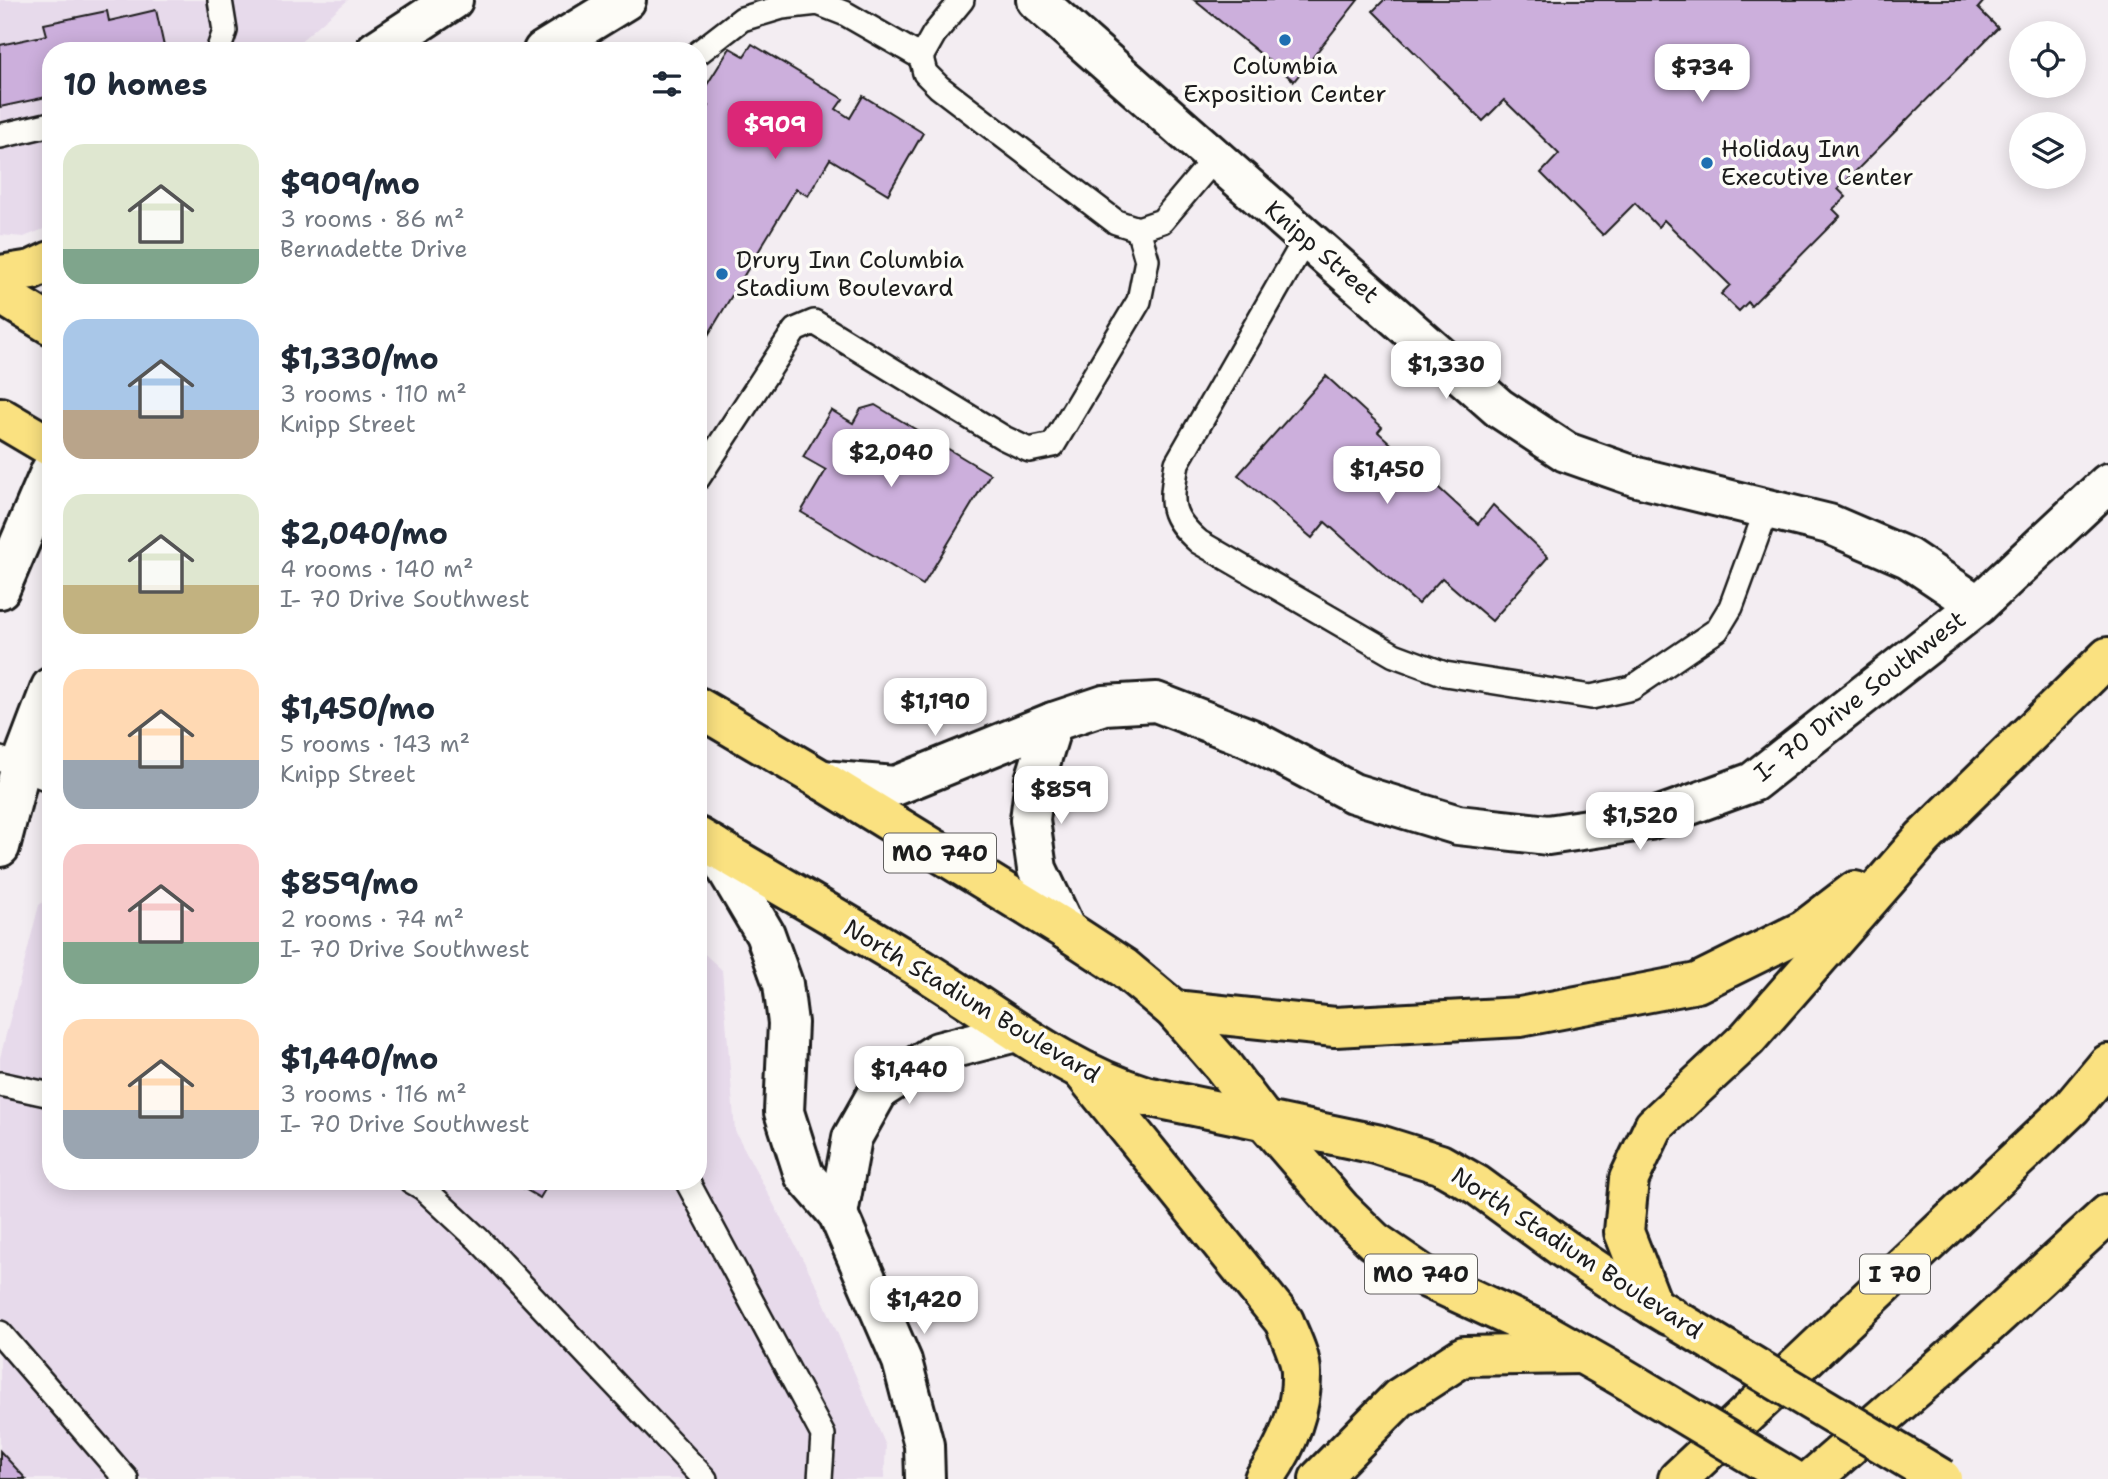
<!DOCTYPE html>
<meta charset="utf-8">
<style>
:root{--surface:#fff;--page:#f6f6f7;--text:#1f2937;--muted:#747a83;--accent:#db2777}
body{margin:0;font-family:"Shantell Sans",sans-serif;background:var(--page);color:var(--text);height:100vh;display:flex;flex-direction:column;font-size:26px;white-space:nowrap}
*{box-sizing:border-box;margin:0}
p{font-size:23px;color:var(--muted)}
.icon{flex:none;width:38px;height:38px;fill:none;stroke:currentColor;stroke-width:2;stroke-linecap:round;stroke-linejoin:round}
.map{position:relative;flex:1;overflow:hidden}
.details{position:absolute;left:42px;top:42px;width:665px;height:1148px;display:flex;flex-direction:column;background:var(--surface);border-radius:28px;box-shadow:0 4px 18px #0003}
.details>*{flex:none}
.controls{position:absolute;left:2009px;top:21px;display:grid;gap:14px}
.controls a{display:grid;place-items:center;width:77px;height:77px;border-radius:50%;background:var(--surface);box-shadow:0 4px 18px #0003;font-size:35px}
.price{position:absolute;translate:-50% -60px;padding:0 16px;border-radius:14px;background:#fff;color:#222;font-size:23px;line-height:46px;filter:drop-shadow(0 2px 4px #0008)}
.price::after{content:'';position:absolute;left:50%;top:42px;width:21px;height:16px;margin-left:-10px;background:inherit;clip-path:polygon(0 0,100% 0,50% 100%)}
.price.active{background:var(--accent);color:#fff}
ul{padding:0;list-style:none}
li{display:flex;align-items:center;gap:21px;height:175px;padding:0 21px}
li span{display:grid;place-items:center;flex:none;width:196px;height:140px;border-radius:21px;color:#555}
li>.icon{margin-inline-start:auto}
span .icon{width:84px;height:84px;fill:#fffc;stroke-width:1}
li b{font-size:30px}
h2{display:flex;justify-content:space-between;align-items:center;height:84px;padding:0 21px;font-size:30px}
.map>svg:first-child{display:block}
.built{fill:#e7daeb}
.building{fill:#ccafdc;stroke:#1c1c1c;stroke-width:2}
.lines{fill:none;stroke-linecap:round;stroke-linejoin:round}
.service-casing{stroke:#1c1c1c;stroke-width:28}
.minor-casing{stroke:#1c1c1c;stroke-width:44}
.tertiary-casing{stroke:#1c1c1c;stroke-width:44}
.primary-casing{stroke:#1c1c1c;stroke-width:44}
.motorway-casing{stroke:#1c1c1c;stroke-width:44}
.service{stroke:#fdfcf7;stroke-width:23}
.minor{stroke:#fdfcf7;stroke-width:38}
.tertiary{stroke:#fdfcf7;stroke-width:38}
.primary{stroke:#fae180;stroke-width:38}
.motorway{stroke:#fae180;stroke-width:38}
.primary-bridge-casing{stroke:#1c1c1c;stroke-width:44;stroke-linecap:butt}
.primary-bridge{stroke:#fae180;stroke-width:38}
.poi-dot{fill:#1f6fb2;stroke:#fdfcf7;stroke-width:2.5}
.labels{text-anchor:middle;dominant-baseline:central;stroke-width:7;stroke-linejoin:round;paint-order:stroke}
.shield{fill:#fdfcf7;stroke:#605f5e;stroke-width:2}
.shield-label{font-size:23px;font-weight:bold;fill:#1c1c1c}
.poi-label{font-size:24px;fill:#1c1c1c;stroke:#fdfcf7;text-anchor:start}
.street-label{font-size:24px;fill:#1c1c1c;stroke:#fdfcf7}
</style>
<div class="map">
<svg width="2108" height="1479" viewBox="0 0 2108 1479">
<rect width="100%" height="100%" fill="#f3edf2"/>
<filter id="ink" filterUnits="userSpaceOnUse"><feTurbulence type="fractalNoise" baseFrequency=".0143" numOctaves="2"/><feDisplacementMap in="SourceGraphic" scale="14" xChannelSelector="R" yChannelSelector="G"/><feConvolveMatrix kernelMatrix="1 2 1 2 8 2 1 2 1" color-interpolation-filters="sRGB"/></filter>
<g filter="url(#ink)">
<g class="built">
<path d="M0,0h348l-59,51h-238v175l-27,11 -24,-2z"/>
<path d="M51,897v284h647v-233l24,22 13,161 83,157 68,158 -2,33h-884v-421l39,-153z"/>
</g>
<g class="building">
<path d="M1194,0h164l-64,81z"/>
<path d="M1384,0h601l-7,8 20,20 -160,161 8,8 -13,12 7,7 -89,90 -3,-4 -9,9 -18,-17 9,-9 -66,-65 -6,7 -23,-24 -32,32 -62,-62 18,-19 -55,-54 -21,21 -110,-110z"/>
<path d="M156,10l9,41h-114v45l-51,11v-62l47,-10 -3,-11 63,-13 2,10z"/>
<path d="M752,44l91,55 -7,10 14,9 13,-22 60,37 -35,61 -58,-35 -22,37 -12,-7 -98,163v-228l11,-18 -11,-7 32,-51 14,8z"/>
<path d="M1326,376l56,51 -4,5 100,92 15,-19 55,52 -56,64 -50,-43 -24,26 -93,-82 -13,16 -74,-63z"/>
<path d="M875,405l115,69 -67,111 -122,-73 25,-42 -23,-13 28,-47 22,13 8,-14z"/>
<path d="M511,1181h39l-10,17z"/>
<path d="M0,1451l26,28h-26z"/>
</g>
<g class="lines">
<defs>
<g id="service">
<path d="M962,0l-28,34 -13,23 4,16 14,14 177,135 22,7 24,-8 53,-63"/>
<path d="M218,51l7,-20 -5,-31"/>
<path d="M698,53l44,-34 40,-12 36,-4 28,11 75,43"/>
<path d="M0,136l51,-12"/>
<path d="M1306,238l-129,225c-6,40 -10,51 22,79l195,113 51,19 146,23 41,-9 85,-58 14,-23 36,-98"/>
<path d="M698,478l97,-148 19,-8 190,116 25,12 24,-5 86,-144 8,-41 -9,-31"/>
<path d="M0,759l51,21"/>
<path d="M0,1084l51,11"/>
<path d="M411,1181l12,7 55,51 227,240"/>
<path d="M687,1181l136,254 -3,44"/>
<path d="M0,1333l126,146"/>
</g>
<g id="minor">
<path d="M1036,0l463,408 67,44 71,25 192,47 79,34 70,47"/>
<path d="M375,51l78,-51"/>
<path d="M543,51l83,-51"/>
<path d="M0,589l51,-119"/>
<path d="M0,847l21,-81 30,-79"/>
</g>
<g id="tertiary">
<path d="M1053,722l-18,58 -5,40 7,49 29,61"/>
<path d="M822,780l73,6 158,-64 51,-17 52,-3 93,36 104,55 105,32 90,10 101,-15 104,-38 225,-177 130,-122"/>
<path d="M713,846l52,88 18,50 5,39 -4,89 20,63 34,39 64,147 22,84 1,34"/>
<path d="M838,1214l14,-76 27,-48 59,-38 78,-20"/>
</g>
<g id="primary">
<path d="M0,275l32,-5 19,-9"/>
<path d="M0,294l51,31"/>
<path d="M0,417l51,30"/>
<path d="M698,707l124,73 244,150 58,38 50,42 49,56 41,54 77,89 33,32 55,38 116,54 72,41"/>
<path d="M698,837c77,46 154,89 230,136 74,46 134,97 218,123l230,48 64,20 37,21 86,63 57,38 50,30"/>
</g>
<g id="motorway">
<path d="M1174,1010l161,17 185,-10 177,-34 107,-53 51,-39"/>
<path d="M1083,1072l201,249c6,15 17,36 17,52 1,38 -15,75 -37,106"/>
<path d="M1653,1306l-29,-74 5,-53 25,-53 93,-87 176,-201 185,-181"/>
<path d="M1319,1479l80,-81 65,-42 118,-2"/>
<path d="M1678,1479l394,-372 36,-43"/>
<path d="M1812,1479l148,-129 148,-136"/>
</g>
</defs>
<use href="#service" class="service-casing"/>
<use href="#minor" class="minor-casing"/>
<use href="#tertiary" class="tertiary-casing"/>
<use href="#primary" class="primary-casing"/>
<use href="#motorway" class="motorway-casing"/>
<use href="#service" class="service"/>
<use href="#minor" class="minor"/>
<use href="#tertiary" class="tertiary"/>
<use href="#primary" class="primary"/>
<use href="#motorway" class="motorway"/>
<defs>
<g id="primary-bridge">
<path d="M1678,1321l264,158"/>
<path d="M1617,1374l175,105"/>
</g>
</defs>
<use href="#primary-bridge" class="primary-bridge-casing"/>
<use href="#primary-bridge" class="primary-bridge"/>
</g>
</g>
<g class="poi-dot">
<circle cx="1285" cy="40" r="7"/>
<circle cx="1707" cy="163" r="7"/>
<circle cx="722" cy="274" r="7"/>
</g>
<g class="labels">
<g class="shield">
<rect x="884" y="833.5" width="112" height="39" rx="5"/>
<rect x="1365" y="1254.5" width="112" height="39" rx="5"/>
<rect x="1860" y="1254.5" width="70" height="39" rx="5"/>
</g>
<g class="shield-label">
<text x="940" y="853">MO 740</text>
<text x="1421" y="1274">MO 740</text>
<text x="1895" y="1274">I 70</text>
</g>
<g class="poi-label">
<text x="1285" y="66" text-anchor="middle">Columbia<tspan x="1285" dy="28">Exposition Center</tspan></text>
<text x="1721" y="149">Holiday Inn<tspan x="1721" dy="28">Executive Center</tspan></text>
<text x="736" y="260">Drury Inn Columbia<tspan x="736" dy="28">Stadium Boulevard</tspan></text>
</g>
<g class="street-label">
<text transform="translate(1322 252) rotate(41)">Knipp Street</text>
<text transform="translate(1860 696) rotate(-38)">I- 70 Drive Southwest</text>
<text transform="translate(972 1001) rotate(31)">North Stadium Boulevard</text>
<text transform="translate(1577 1253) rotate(33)">North Stadium Boulevard</text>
</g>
</g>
</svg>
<div class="controls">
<a><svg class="icon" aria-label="locate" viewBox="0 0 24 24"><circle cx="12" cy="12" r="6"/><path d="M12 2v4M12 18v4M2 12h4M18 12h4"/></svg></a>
<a><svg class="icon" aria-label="layers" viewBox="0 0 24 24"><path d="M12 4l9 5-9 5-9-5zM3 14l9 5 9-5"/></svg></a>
</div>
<b class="price" style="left:1702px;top:104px">$734</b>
<b class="price active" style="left:775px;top:161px">$909</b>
<b class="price" style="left:1446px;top:401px">$1,330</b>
<b class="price" style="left:891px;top:489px">$2,040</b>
<b class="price" style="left:1387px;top:506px">$1,450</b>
<b class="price" style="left:935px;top:738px">$1,190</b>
<b class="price" style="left:1061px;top:826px">$859</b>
<b class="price" style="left:1640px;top:852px">$1,520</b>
<b class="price" style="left:909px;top:1106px">$1,440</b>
<b class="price" style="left:924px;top:1336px">$1,420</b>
<section class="details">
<h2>10 homes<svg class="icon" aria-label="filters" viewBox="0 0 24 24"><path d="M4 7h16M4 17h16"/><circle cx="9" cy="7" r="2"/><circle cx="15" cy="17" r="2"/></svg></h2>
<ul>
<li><span style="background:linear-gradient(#dfe7d0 75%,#7fa58c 0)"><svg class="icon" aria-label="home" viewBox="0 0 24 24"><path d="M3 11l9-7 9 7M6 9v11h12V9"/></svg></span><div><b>$909/mo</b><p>3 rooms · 86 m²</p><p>Bernadette Drive</p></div></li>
<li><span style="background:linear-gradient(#a9c7e8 65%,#b9a48a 0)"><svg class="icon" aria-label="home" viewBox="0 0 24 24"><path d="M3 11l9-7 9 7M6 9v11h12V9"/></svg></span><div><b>$1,330/mo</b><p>3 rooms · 110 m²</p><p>Knipp Street</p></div></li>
<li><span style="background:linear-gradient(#dfe7d0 65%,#c2b280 0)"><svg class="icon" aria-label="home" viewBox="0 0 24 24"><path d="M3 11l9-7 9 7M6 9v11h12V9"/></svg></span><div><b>$2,040/mo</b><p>4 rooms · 140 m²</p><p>I- 70 Drive Southwest</p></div></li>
<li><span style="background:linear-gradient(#ffd9b3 65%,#9aa5b1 0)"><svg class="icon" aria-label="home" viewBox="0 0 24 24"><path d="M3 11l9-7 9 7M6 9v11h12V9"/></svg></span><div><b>$1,450/mo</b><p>5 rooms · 143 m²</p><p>Knipp Street</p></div></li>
<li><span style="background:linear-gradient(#f6c9c9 70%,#7fa58c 0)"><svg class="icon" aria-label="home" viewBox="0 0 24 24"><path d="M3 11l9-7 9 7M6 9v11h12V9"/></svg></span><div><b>$859/mo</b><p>2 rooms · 74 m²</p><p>I- 70 Drive Southwest</p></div></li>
<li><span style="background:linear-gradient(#ffd9b3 65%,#9aa5b1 0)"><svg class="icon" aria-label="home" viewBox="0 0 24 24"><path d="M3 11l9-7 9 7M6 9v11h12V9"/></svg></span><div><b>$1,440/mo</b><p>3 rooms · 116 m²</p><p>I- 70 Drive Southwest</p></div></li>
</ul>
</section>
</div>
